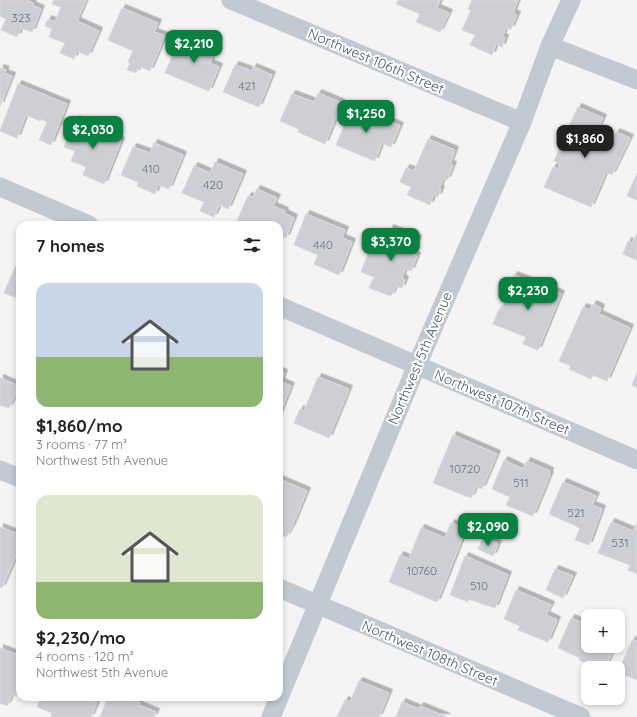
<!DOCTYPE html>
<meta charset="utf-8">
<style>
:root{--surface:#fff;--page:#f2f2f2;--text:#202124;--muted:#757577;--accent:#0b8043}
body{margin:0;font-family:Quicksand,sans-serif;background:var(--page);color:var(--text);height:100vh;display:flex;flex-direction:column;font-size:15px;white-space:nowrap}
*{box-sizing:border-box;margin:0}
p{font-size:13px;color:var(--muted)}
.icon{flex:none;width:22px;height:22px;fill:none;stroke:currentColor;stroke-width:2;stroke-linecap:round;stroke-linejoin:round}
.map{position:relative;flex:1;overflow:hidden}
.sheet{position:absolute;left:16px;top:221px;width:267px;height:480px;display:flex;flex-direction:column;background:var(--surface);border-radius:12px;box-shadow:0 2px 6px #0003}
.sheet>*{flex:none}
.buttons{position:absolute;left:581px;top:609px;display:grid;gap:8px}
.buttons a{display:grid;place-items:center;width:44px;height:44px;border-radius:8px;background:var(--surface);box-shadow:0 2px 6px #0003;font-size:20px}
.price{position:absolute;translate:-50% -34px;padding:0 9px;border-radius:8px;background:var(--accent);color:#fff;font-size:13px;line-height:26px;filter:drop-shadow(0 1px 2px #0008)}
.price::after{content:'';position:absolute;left:50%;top:24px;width:12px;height:9px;margin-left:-6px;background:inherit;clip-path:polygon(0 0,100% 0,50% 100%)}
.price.on{background:#222;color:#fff}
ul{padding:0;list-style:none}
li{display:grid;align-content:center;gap:8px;height:212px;padding:0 20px}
li span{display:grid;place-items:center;height:124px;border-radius:12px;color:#555}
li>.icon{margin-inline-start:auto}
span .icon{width:72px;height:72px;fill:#fffc;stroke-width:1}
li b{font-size:17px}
h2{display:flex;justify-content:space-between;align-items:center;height:48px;padding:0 20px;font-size:17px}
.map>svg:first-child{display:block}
.building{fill:#cdcfd5;stroke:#d7d9de;filter:url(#shadow)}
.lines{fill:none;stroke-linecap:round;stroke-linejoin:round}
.minor{stroke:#c1cad2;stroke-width:19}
.labels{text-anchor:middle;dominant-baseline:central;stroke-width:4;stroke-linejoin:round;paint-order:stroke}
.number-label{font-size:12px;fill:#6b747e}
.street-label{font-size:14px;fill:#4a5661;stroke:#fff}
</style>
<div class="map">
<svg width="637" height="717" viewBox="0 0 637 717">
<defs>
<filter id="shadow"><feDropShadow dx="3.5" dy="-3.5" stdDeviation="0" flood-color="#0004"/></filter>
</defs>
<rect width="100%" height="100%" fill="#f5f3f3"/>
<g class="building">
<path d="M0,0h26l7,3 -1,2 9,4 -9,23 -11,-4 -4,9 -16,-7 5,-11 -6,-3z"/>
<path d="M54,0h32l-9,21 22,10 -11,25 -11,-5 -3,8 -14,-6 5,-10 -16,-6 3,-8 -7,-3 3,-7 7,3 6,-15 -9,-3z"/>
<path d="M398,0h42l-3,8 12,5 -9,19 -24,-10 4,-8 -24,-10z"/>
<path d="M472,0h9l5,2 1,-2h31l-5,13 4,2 -6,14 -5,-1 -4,9 3,1 -3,9 -6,-3 -4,11 -22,-10 5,-10 -13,-5 9,-20 -3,-1z"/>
<path d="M122,8l36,15 -4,9 11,4 -15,35 -11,-5 -3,7 -9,-3 3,-7 -2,-1 5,-11 -25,-11z"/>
<path d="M189,37l13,6 1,-3 13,6 -6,17 9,4 -10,24 -44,-18 12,-28 7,3z"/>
<path d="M235,65l17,6 1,-4 19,8 -13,32 -36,-15z"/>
<path d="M0,68l6,2 -2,3 8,3 -12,30z"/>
<path d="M18,84l49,20 -16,41 -12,-5 8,-18 -7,-3v2l-14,-6 -9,23 -17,-7z"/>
<path d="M318,93l24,10 -17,41 -27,-12 1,-3 -19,-8 12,-27 22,8z"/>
<path d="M353,105l12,5 -4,11 12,4 4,-9 23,10 -9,21 -9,-4 -7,18 -39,-16z"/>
<path d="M578,107l25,11 -7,16 16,7 4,-9 14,6 -18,37 -6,-3 -15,35 -47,-20 9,-20 5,2 2,-5 -6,-3 12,-28 5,3 4,-7 -6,-3z"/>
<path d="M76,119l36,15 -1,3 10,4 -17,43 -21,-9 3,-8 -15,-6 4,-10 -11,-4z"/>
<path d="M428,139l27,11 -5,14 3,1 -6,15 -4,-1 -4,10h2l-3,8 -4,-3 -4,11 -23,-10 4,-8 -11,-5 6,-14 8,3z"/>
<path d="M154,143l29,12 -14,34 -11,-4 -3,9 -18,-8 1,-4 -17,-7 12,-28 17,6z"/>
<path d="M215,162l28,12 -15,35 -9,-4 -5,12 -14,-6 4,-9 -22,-9 12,-27 16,7z"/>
<path d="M637,173v27l-10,-4z"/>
<path d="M257,189l20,9 -4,8 12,5 -1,2 10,5 -8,20 -7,-3v-10h-39l-4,-2 12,-27 5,1z"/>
<path d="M306,214l39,16 -3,8 10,4 -13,33 -25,-11 4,-9 -24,-10z"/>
<path d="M390,228l28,11 -6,15 5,2 -6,15 -6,-2 -3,9 3,2 -3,8 -6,-2 -5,10 -22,-8 5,-11 -13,-5 9,-23 11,4z"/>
<path d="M637,233v27l-14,-6 5,-13 4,2z"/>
<path d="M16,265l4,1v33l-16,-6z"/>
<path d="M514,275l47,19 -23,56 -15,-6 3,-7 -33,-13 6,-15 3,1 8,-20 -2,-1z"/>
<path d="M593,304l8,4 -2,6 31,14 -23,53 -14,-6 -2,4 -22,-10 2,-3 -12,-5 24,-54 7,3z"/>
<path d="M279,371l5,2 -3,9 10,4 -12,30z"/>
<path d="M637,372v16l-5,-3z"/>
<path d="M318,377l31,12 -20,49 -35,-15 6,-14 4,2z"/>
<path d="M0,378l19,8 -10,22 -9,-3z"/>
<path d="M453,435l44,19 -15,35 -6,-3 -5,12 -38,-15z"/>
<path d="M504,460l19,9 4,-8 23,10 -1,4h1l-17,41 -27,-11 4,-8 -18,-8z"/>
<path d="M279,479l28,12 -15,36 -6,10 -7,-3z"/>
<path d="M563,482l33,14 -4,9 10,4 -13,36 -14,-5 5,-12 -31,-14z"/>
<path d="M611,522l22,9 3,-7h1v50l-9,-4 2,-5 -32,-12z"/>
<path d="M451,523l15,6 -29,73 -48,-20 11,-27 9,4 12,-31 24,10z"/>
<path d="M0,527l20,8v11l-18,42 -2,-1z"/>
<path d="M483,538l15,6 -5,12 -15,-7z"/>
<path d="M465,556l43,19 -13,33 -27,-9v3l-18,-7z"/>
<path d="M555,569l18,7 -10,22 -17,-8z"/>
<path d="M516,590l35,15 -5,10 11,5 -9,22 -30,-12 2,-4 -16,-7z"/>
<path d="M571,618l17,7v21h27l-10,22h-8l-18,-8 1,-2 -22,-10z"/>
<path d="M632,640l5,1v39l-19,-8z"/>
<path d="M0,648l20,8v30l-4,10 -4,-2 -5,12 -7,-3z"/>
<path d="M359,681l30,12 -10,24h-42l8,-17 5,2z"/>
<path d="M41,697h52l-1,3 5,2 -6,15h-40l1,-4 -15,-6z"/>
<path d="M108,697h19l13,6 -1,2 17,7 -2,5h-54z"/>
<path d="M402,702l17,7 1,-3 27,11h-51z"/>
</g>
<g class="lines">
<g class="minor">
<path d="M231,0l291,122"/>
<path d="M550,46l87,34"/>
<path d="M0,187l89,38"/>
<path d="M279,306l358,154"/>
<path d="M0,470l20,8"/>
<path d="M279,588l302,129"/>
<path d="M271,717l146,-352 105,-243 28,-76 21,-46"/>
</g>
</g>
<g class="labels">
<g class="number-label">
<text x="21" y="17">323</text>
<text x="247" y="85">421</text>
<text x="151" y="168">410</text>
<text x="213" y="184">420</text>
<text x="323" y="244">440</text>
<text x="465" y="468">10720</text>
<text x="521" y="482">511</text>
<text x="576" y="512">521</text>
<text x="620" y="542">531</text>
<text x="422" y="570">10760</text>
<text x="479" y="585">510</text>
</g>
<g class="street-label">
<text transform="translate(376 61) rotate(23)">Northwest 106th Street</text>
<text transform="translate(420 358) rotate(-67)">Northwest 5th Avenue</text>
<text transform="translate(502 402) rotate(23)">Northwest 107th Street</text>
<text transform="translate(430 653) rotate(23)">Northwest 108th Street</text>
</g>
</g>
</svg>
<div class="buttons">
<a>+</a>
<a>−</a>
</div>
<b class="price" style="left:194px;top:64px">$2,210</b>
<b class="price" style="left:366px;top:134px">$1,250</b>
<b class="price" style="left:93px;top:150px">$2,030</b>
<b class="price on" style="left:585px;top:159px">$1,860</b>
<b class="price" style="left:391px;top:262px">$3,370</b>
<b class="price" style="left:528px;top:311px">$2,230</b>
<b class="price" style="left:488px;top:547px">$2,090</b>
<section class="sheet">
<h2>7 homes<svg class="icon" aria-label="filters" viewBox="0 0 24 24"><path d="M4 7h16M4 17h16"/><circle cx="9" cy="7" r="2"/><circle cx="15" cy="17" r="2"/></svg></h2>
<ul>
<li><span style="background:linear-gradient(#c9d6e8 60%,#8fb573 0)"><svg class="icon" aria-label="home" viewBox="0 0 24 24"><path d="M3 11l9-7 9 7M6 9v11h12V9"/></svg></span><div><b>$1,860/mo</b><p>3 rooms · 77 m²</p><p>Northwest 5th Avenue</p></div></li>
<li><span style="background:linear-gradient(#dfe7d0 70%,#8fb573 0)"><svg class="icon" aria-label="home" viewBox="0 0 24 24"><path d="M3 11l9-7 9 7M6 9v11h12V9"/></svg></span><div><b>$2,230/mo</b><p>4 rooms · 120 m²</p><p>Northwest 5th Avenue</p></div></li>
</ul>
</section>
</div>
